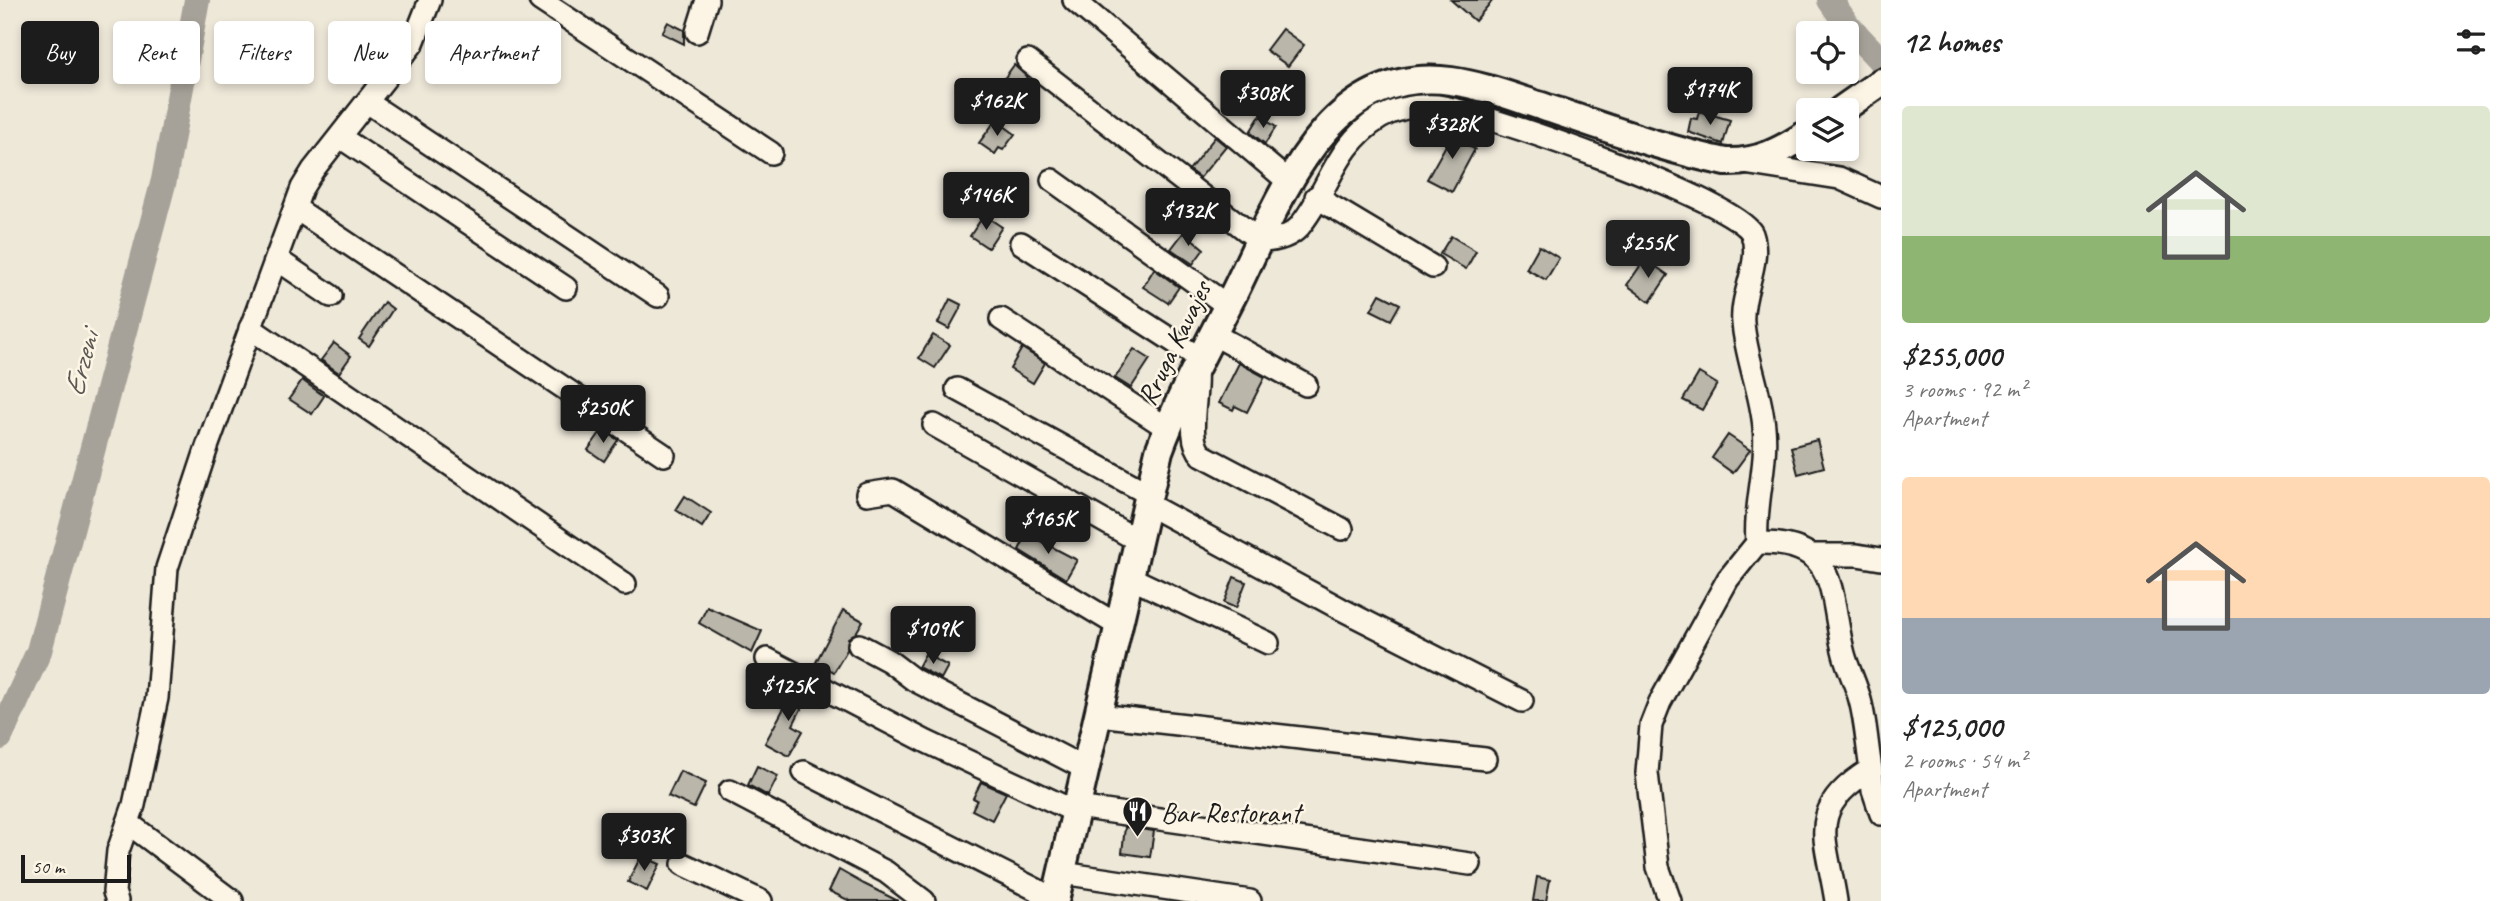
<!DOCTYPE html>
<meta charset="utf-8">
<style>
:root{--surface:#fff;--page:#f6f6f6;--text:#222;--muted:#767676;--accent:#1c1c1c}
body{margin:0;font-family:Caveat,sans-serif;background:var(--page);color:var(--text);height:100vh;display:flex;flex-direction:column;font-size:26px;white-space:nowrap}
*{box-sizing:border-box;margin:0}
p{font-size:23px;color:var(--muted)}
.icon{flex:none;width:38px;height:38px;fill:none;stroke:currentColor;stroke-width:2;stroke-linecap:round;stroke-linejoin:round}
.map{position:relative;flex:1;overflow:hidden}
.sheet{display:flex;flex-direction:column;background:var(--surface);width:630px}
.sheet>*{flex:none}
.hud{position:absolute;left:21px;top:21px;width:665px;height:63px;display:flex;gap:14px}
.buttons{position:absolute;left:1796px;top:21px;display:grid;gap:14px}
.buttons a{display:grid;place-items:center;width:63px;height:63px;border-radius:7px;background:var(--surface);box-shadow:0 4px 10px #0003;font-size:35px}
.scale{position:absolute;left:21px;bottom:18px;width:110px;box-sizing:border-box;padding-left:7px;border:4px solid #1c1c1c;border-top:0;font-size:19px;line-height:24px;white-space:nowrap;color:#1c1c1c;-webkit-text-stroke:5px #fcf5e5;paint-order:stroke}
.price{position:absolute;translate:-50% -60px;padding:0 16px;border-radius:7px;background:var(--accent);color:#fff;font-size:23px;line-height:46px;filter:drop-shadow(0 2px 4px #0008)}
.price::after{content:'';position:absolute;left:50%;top:42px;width:21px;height:16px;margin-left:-10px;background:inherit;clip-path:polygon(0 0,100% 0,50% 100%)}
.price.on{background:#222;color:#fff}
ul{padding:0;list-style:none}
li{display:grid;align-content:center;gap:14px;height:371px;padding:0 21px}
li span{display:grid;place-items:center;height:217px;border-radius:7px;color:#555}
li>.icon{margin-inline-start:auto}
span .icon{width:126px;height:126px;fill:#fffc;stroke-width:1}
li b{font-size:30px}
h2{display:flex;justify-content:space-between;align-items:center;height:84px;padding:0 21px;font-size:30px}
.pill{padding:0 24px;border-radius:7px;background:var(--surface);box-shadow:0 4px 10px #0003;font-size:24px;line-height:63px}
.pill.on{background:var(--accent);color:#fff}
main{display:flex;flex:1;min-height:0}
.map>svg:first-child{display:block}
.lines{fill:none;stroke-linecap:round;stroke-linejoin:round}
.river{stroke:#a7a299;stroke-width:26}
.building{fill:#bab6aa;stroke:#1c1c1c;stroke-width:2}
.minor-casing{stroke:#1c1c1c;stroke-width:26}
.major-casing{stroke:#1c1c1c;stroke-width:32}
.minor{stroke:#fcf5e5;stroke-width:21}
.major{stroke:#fcf5e5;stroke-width:26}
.labels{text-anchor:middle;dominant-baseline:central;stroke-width:5;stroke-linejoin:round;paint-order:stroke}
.street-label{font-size:28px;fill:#1c1c1c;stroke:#fcf5e5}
.poi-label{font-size:28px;fill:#1c1c1c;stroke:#fcf5e5;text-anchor:start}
.water-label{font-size:30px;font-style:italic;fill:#5b5854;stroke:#fcf5e5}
</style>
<main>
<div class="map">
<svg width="1881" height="901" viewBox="0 0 1881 901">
<rect width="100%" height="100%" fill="#eee8d9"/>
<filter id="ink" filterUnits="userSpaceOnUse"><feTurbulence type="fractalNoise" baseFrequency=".0143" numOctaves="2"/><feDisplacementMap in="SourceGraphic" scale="14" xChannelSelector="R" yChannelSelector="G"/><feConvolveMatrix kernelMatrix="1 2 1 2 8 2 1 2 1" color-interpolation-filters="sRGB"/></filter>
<g filter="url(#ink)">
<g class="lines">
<g class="river">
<path d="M1830,0l18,26 33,35"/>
<path d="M0,737l39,-86 125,-471 33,-180"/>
</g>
</g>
<g class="building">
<path d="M1451,0h42l-18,21z"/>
<path d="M668,22l16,8v14l-22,-11z"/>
<path d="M1282,29l22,16 -16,21 -22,-16z"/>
<path d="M1014,65l13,12 -12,16 -14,-10z"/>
<path d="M1699,111l31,9 -7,24 -35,-12 3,-14 6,1z"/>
<path d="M1260,116l16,11 -11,17 -15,-12z"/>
<path d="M996,120l19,14 -12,16 -4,-2 -4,6 -16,-11z"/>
<path d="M1455,129l19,10 -4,8 5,2 -23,43 -25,-13z"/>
<path d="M1215,137l11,9 -26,32 -11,-8z"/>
<path d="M984,215l18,12 -14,21 -18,-12z"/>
<path d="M1184,232l20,17 -11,15 -22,-15z"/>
<path d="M1451,236l25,15 -10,18 -26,-15z"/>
<path d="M1539,246l20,12 -13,22 -20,-11z"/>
<path d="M1645,259l23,16 -18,27 -23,-17z"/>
<path d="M1154,269l25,18 -11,16 -25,-16z"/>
<path d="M1380,294l20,10 -9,16 -20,-10z"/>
<path d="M950,299l12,6 -13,24 -11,-6z"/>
<path d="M384,302l9,7 -24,37 -10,-7z"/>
<path d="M933,335l17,10 -15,23 -16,-10z"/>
<path d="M334,343l17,13 -12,17 -18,-13z"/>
<path d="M1022,348l23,15 -12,20 -23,-14z"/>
<path d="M1134,349l16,10 -19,29 -16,-10z"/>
<path d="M1239,363l26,14 -18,35 -12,-6 -2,4 -14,-7z"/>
<path d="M1699,373l18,11 -15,26 -19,-10z"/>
<path d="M302,380l22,16 -12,18 -23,-15z"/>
<path d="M602,430l16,10 -14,21 -16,-11z"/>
<path d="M1728,435l22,15 -17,23 -21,-15z"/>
<path d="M1817,440l7,27 -26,7 -7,-27z"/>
<path d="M685,496l26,17 -9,14 -26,-17z"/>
<path d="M1027,534l50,26 -11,19 -47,-29z"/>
<path d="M1234,577l12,5 -10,26 -12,-5z"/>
<path d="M707,607l55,24 -10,22 -53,-30z"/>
<path d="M843,610l20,11 -7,12 -8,5 -1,12 -13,22 -18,-10z"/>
<path d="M925,654l23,12 -7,13 -23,-12z"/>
<path d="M790,686l18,9 -15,30 10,6 -14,25 -24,-13 19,-35 -4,-2z"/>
<path d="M757,766l21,10 -10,20 -20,-11z"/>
<path d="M680,771l26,12 -12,25 -26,-12z"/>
<path d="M981,782l25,11 -14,27 -20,-10 5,-10 -4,-2z"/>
<path d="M1125,827l29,4 -4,26 -28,-4z"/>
<path d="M641,856l19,8 -13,27 -19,-9z"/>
<path d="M839,870l25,14 34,17h-48l-21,-10z"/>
<path d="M1537,877l13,3 -4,21h-13z"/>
</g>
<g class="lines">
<defs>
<g id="minor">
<path d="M540,0l231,153"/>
<path d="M1074,0l215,182"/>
<path d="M697,32l10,-32"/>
<path d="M1028,61l232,180c14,0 29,-3 39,-14 31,-37 35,-81 81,-109 17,-10 37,-13 57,-12 41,4 305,96 315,128 10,29 -12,60 -9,89 3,35 18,69 21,104 4,38 -10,77 -7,116l-29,36 -68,123 -9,23 -4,48 11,94 12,34"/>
<path d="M367,102l291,194"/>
<path d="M340,137l226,151"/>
<path d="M1744,163l95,15 42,19"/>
<path d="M1052,180l176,126"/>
<path d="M1316,197l117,70"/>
<path d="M295,208l369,247"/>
<path d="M1021,243l180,116"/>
<path d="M278,260l53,36"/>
<path d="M1001,319l166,109"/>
<path d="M250,328l375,256"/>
<path d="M1213,334l93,51"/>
<path d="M1196,370c3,26 -11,69 6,85l140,74"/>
<path d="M957,389l190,104"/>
<path d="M934,425l203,115"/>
<path d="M867,494l26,-4 226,136"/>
<path d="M1145,503l196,106 181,92"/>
<path d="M1757,543c85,-2 71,51 87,111 4,15 12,30 16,46 6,22 7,46 11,69 -66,41 -45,67 -35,132"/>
<path d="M1811,555h46l24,4"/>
<path d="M1129,577l139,66"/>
<path d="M859,645l30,16 25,19 172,89"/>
<path d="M767,659l160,83 149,70"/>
<path d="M1098,715l387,44"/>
<path d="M1871,769l2,21 8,24"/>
<path d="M804,772l251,127"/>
<path d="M730,791l156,81 38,29"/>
<path d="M1077,807l393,57"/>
<path d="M128,823l104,78"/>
<path d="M683,864l78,37"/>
<path d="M1062,873l188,28"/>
<path d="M117,901l-3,-9 4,-41 16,-46 23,-107 10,-130 40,-121 95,-259 11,-18 100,-127 17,-43"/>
</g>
<g id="major">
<path d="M1841,110l40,-28"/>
<path d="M1055,901l104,-450c20,-55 49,-106 75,-158 45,-90 90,-229 217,-212 30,4 59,15 87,24 62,20 124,44 188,57 32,1 55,-11 82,-29"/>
</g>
</defs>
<use href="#minor" class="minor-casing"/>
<use href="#major" class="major-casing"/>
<use href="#minor" class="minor"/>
<use href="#major" class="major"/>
</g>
</g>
<defs>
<symbol id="restaurant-pin" viewBox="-11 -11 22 30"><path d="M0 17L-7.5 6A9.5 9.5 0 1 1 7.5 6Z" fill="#1c1c1c" stroke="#fcf5e5"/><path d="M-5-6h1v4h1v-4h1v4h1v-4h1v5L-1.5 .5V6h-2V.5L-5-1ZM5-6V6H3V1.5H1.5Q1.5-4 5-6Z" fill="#fff"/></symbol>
</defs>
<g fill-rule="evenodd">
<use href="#restaurant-pin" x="1120" y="794" width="35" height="47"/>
</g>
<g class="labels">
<g class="street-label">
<text transform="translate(1174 343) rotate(-64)">Rruga Kavajes</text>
</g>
<g class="poi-label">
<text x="1161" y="812">Bar Restorant</text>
</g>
<g class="water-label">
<text transform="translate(81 364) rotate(-75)">Erzeni</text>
</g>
</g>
</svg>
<div class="buttons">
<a><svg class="icon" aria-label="locate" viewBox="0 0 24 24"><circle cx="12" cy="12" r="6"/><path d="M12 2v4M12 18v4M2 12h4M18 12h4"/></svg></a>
<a><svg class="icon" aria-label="layers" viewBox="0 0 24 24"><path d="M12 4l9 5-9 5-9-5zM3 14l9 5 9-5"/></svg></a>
</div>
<div class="scale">50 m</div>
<b class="price" style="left:1710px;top:127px">$174K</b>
<b class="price" style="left:1263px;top:130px">$308K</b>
<b class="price" style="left:997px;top:138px">$162K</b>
<b class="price" style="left:1452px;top:161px">$328K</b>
<b class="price" style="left:986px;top:232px">$146K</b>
<b class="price" style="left:1188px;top:248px">$132K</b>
<b class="price on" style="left:1648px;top:280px">$255K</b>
<b class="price" style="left:603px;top:445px">$250K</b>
<b class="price" style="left:1048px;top:556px">$165K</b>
<b class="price" style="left:933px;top:666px">$109K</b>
<b class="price" style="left:788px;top:723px">$125K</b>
<b class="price" style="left:644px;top:873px">$303K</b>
<div class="hud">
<a class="pill on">Buy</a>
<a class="pill">Rent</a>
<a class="pill">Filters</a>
<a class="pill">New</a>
<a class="pill">Apartment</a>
</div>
</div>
<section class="sheet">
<h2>12 homes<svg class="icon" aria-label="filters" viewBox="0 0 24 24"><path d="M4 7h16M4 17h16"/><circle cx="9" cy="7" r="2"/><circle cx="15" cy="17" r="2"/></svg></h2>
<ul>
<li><span style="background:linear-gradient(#dfe7d0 60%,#8fb573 0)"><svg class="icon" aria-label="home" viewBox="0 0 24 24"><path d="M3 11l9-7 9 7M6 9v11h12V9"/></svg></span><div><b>$255,000</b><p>3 rooms · 92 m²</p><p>Apartment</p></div></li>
<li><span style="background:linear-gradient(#ffd9b3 65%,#9aa5b1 0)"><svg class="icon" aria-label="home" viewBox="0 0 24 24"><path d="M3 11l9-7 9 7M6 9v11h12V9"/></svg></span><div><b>$125,000</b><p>2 rooms · 54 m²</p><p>Apartment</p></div></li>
</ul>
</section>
</main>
